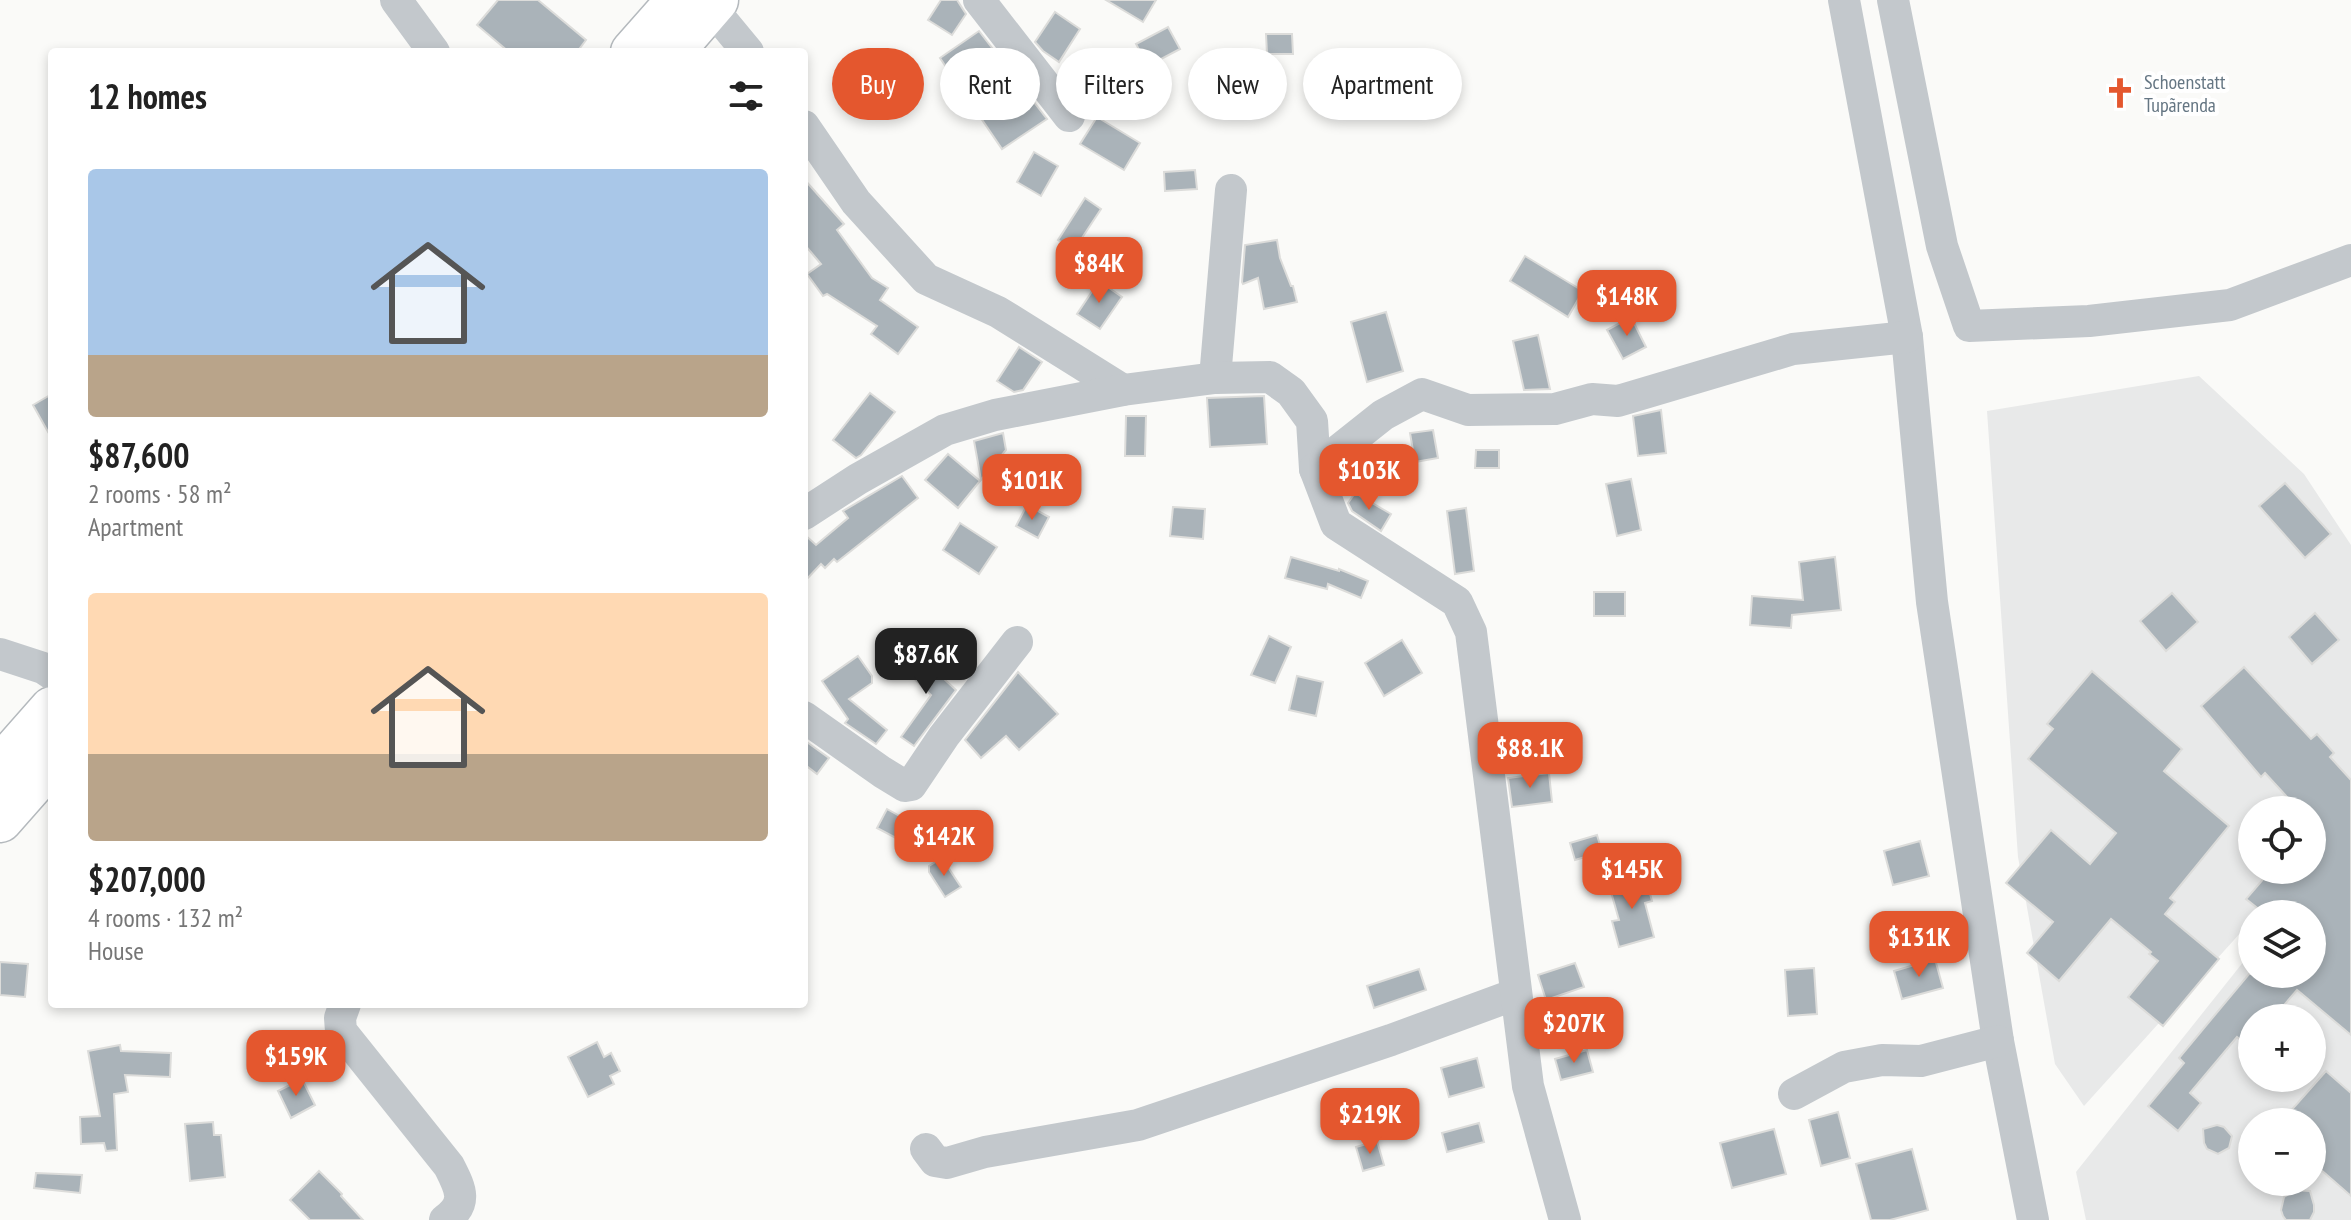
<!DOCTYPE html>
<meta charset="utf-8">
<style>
:root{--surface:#fff;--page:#f2f2f2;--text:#222;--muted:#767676;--accent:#e4572e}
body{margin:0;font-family:"PT Sans Narrow",sans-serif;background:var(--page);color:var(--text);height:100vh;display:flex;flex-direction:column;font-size:30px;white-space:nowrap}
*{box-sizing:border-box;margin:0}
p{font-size:26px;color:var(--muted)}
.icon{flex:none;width:44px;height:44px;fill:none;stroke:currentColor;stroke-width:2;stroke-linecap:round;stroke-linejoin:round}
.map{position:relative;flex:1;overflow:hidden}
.details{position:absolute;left:48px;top:48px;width:760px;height:960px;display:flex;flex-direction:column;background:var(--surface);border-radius:8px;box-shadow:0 4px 12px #0003}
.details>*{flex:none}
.hud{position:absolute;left:832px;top:48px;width:760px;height:72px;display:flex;gap:16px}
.controls{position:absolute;left:2238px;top:796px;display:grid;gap:16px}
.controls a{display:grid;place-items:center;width:88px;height:88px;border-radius:50%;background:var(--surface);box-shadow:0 4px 12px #0003;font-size:40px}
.price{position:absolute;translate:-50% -68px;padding:0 18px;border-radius:16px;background:var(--accent);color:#fff;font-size:26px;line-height:52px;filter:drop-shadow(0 2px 4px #0008)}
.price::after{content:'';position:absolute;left:50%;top:48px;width:24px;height:18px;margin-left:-12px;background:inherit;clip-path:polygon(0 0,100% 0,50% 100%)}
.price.active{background:#222;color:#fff}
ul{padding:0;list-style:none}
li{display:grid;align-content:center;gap:16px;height:424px;padding:0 40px}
li span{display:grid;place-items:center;height:248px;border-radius:8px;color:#555}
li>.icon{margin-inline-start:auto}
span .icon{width:144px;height:144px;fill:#fffc;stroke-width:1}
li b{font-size:34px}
h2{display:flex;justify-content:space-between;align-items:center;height:96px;padding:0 40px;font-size:34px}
.chip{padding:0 28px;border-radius:36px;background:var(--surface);box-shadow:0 4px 12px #0003;font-size:28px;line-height:72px}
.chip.active{background:var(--accent);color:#fff}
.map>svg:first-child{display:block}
.built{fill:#e8e9e9;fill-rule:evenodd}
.building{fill:#aab3b9;stroke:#dcdcda;stroke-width:2}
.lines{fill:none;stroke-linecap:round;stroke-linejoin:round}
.highway-casing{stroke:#b4b9bd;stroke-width:47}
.minor{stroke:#c3c8cc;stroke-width:32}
.highway{stroke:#fff;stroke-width:44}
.labels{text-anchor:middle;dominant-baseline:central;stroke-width:8;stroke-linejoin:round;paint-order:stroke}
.poi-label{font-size:20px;fill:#657683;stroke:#fff;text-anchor:start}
</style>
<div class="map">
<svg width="2351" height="1220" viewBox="0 0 2351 1220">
<rect width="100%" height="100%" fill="#fafaf8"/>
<g class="built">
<path d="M2199,376l105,98 47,71v266l-99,-1v60h46l-40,44h-6v6l-168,186 -29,-42 -37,-207 -31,-446z"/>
<path d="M2351,826v394h-265l-10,-48 176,-221v23h60v-60zM2252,1018h60v60h-60zM2252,1122h60v60h-60z"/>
</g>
<g class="building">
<path d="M498,0h40l48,40 -9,12h-68l-32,-27z"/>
<path d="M941,0h16l9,14 -14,21 -24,-15z"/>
<path d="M1106,0h50l-13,22z"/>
<path d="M1055,12l25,17 -21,33 -16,-11 -8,-9z"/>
<path d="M1168,27l12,22 -32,17 -12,-22z"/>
<path d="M979,31l68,88 -45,30 -62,-91z"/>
<path d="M1266,34h26l1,20h-26z"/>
<path d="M1387,51l4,34 -37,4 -4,-35z"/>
<path d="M1105,94h47l1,17h-48z"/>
<path d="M1097,117l43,26 -16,27 -44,-26z"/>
<path d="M1034,152l24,14 -17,30 -24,-14z"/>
<path d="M1195,170l2,19 -32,2 -1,-19z"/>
<path d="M804,179l40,45 -7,6 35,48 16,10 -8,12 38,27 -20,27 -27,-20 6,-8 -50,-32 -4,2 -16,-22 14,-10 -17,-20z"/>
<path d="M1085,198l16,11 -27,41 -16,-10z"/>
<path d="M1277,240l3,18 11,28h2l4,16 -33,7 -6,-31 -15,6 -1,-2 3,-37z"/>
<path d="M1525,256l58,35 -15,26 -58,-36z"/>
<path d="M1099,281l23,16 -22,32 -23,-15z"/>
<path d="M1386,312l17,59 -36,11 -16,-60z"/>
<path d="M1631,317l15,30 -23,12 -16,-29z"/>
<path d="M1538,335l12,54 -26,1 -11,-49z"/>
<path d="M1019,347l23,15 -19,28 -9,2 -17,-11z"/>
<path d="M870,393l25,19 -34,43 -5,3 -23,-18z"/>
<path d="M52,394v45l-19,-34z"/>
<path d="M1264,396l3,48 -57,3 -3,-49z"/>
<path d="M1661,410l5,43 -28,3 -5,-40z"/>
<path d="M1126,416h20l-1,40h-20z"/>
<path d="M1433,430l5,28 -23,4 -5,-29z"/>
<path d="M1003,433l3,17 -25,30 -7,-39z"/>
<path d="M1476,450h23v18h-24z"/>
<path d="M948,454l32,27 -22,27 -33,-28z"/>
<path d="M1012,469l3,18 -18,3 -2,-18z"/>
<path d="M902,476l16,22 -81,64 -3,-3 -9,9 -4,-4 -17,18v-48l12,11 32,-27 -5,-7z"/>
<path d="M1631,479l10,51 -24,6 -11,-52z"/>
<path d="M2285,483l46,51 -26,24 -46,-52z"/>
<path d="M1355,493l36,21 -10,17 -29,-20 -4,-8z"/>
<path d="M1027,505l22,12 -11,21 -22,-12z"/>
<path d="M1173,507l32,2 -2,30 -33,-3z"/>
<path d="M1466,508l8,63 -19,3 -8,-63z"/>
<path d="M960,523l37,24 -18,27 -36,-24z"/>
<path d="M1291,557l48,14v-2l29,12 -7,17 -33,-14 -1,5 -42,-11z"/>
<path d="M1835,557l6,53 -49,5 -1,13 -41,-3 2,-29 51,4 -4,-38z"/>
<rect x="1594" y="592" width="31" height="24"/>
<path d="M2172,593l26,29 -32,29 -26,-30z"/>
<path d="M2315,613l24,27 -27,24 -23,-27z"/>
<path d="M1269,636l22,11 -16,36 -24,-8z"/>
<path d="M1402,640l20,33 -38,23 -19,-33z"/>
<path d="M914,651l42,39 -42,56 -13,-9 30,-42 -31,-30z"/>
<path d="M858,656l14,20v7l-23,16 38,31 -11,14 -31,-21 3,-4 -26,-38z"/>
<path d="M2244,667l67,72 6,-5 17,19 -4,4 21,23v255l-54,-45 -24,28h-21v32l-15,-13 -47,56 11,10 -23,28 -30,-25 36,-43 -5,-5 70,-84h63v-60h-47l-19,-15 25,-29h41v-60h-13l-34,-37 -4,4 -60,-71z"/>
<path d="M2092,671l90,78 -18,22 65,55 -59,72 5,4 -10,12 54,45 -56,67 -35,-29 30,-36 -9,-7 2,-2 -40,-33 -52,62 -32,-28 26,-31 -47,-39 45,-53 39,34 26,-31 -88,-74 25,-30 -6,-5z"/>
<path d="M1018,672l40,42 -39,36 -13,-14 -25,22 -16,-18z"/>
<path d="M1297,676l26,6 -7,34 -27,-6z"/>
<path d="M804,740l25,18 -12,16 -13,-10z"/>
<path d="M1549,773l3,29 -40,5 -4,-29z"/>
<path d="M887,809l34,19 -10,18 -34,-18z"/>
<path d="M1597,835l5,17 -27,8 -5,-17z"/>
<path d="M1920,841l9,35 -36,9 -9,-34z"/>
<path d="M942,858l19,29 -16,10 -16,-25v-6z"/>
<path d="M1645,875l7,26 -7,2 9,34 -35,10 -7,-26 7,-1 -10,-35z"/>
<path d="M1935,959l8,29 -41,11 -8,-28z"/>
<path d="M0,962l28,2 -3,33 -25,-2z"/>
<path d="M1575,963l9,24 -38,13 -8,-25z"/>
<path d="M1814,968l3,46 -29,2 -3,-46z"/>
<path d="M1419,969l7,21 -52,18 -7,-22z"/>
<path d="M597,1042l7,15 7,-4 9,18 -10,5 4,8 -26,13 -20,-40z"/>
<path d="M120,1045l1,6 50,2 -1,24 -45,-2 3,17 -14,2 3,56 -11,1 -2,-8 -23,1 -1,-27 20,-1 -12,-65z"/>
<path d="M1587,1050l6,22 -32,8 -6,-21z"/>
<path d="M1477,1058l7,29 -35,10 -8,-29z"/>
<path d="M2326,1071l25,22v103l-39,-34v-40h-31z"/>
<path d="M302,1079l13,26 -24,13 -13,-27z"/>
<path d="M1838,1112l12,46 -29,8 -12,-46z"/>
<path d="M213,1122l1,13h7l4,42 -35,4 -5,-57z"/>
<path d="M1479,1123l5,19 -37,10 -5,-19z"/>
<path d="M2217,1125l7,2 8,9 -3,12 -11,6 -11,-5 -3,-6 -1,-14z"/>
<path d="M1774,1129l12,45 -54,14 -12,-45z"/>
<path d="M1377,1141l7,24 -21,6 -7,-24z"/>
<path d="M1912,1149l16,61 -38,10h-19l-15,-56z"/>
<path d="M319,1171l23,23 -1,2 22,24h-53l-20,-20z"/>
<path d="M36,1173l46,2 -2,18 -46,-5z"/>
<path d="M2295,1190l15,1 4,14v7l-4,8h-24l-3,-4 -2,-6 3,-13z"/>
</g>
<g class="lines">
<defs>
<g id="highway">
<path d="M633,52l46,-52"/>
<path d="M671,52l45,-52"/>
<path d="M0,768l52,-59"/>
<path d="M0,820l52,-59"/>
</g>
</defs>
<use href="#highway" class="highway-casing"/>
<g class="minor">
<path d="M396,0l38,52"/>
<path d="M979,0l90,116"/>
<path d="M1844,0l63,337 25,265 66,439 35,179"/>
<path d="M1893,0l49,246 27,80 120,-5 141,-16 121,-45"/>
<path d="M710,6l38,46"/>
<path d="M804,126l52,76 70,77 72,33 125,78"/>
<path d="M1215,378l16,-188"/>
<path d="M804,514l54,-35 87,-49 50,-15 128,-25 92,-12 55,-1 21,15 21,29 3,48"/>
<path d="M0,654l43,14 9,6"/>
<path d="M804,717l78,55 23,14 6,-1 33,-49 73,-94"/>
<path d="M345,1004l-5,14 1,13 108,135c11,22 20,37 -4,54"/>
<path d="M1794,1094l50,-27 38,-7 39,1 77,-20"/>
<path d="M926,1149l9,12 12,2 38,-11 153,-27 253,-85 125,-46"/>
<path d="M1565,1220l-37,-134 -57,-454 -14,-30 -121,-78 -21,-55 68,-54 39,-21 46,16 87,-1 37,-10 26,2 175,-52 114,-12"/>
</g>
<use href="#highway" class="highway"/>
</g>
<defs>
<symbol id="church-bare" viewBox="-9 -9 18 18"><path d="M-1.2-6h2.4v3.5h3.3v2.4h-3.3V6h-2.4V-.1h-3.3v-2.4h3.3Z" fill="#e4572e" stroke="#fff" stroke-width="2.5" paint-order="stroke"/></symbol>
</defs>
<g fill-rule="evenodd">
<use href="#church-bare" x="2098" y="71" width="44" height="44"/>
</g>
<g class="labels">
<g class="poi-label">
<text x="2144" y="82">Schoenstatt<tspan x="2144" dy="23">Tupãrenda</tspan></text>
</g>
</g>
</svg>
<div class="controls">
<a><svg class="icon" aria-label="locate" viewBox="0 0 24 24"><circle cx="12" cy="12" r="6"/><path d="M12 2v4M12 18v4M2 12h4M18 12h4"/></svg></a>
<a><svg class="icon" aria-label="layers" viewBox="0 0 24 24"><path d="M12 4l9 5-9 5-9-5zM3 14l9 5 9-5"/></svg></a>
<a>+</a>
<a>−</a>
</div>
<b class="price" style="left:1099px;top:305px">$84K</b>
<b class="price" style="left:1627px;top:338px">$148K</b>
<b class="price" style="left:1369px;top:512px">$103K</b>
<b class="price" style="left:1032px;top:522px">$101K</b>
<b class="price active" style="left:926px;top:696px">$87.6K</b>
<b class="price" style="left:1530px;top:790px">$88.1K</b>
<b class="price" style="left:944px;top:878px">$142K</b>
<b class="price" style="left:1632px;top:911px">$145K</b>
<b class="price" style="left:1919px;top:979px">$131K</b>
<b class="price" style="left:1574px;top:1065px">$207K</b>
<b class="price" style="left:296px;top:1098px">$159K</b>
<b class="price" style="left:1370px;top:1156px">$219K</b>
<div class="hud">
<a class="chip active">Buy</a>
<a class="chip">Rent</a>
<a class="chip">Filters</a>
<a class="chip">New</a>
<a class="chip">Apartment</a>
</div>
<section class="details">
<h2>12 homes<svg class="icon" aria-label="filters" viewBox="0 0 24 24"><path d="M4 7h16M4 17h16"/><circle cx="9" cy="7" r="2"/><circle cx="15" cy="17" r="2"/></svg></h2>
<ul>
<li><span style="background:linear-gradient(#a9c7e8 75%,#b9a48a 0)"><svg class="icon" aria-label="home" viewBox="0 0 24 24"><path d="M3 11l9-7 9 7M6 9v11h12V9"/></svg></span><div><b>$87,600</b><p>2 rooms · 58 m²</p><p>Apartment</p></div></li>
<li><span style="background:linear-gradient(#ffd9b3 65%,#b9a48a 0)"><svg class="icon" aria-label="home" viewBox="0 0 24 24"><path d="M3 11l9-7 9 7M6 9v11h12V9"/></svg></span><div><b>$207,000</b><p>4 rooms · 132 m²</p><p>House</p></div></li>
</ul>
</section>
</div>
